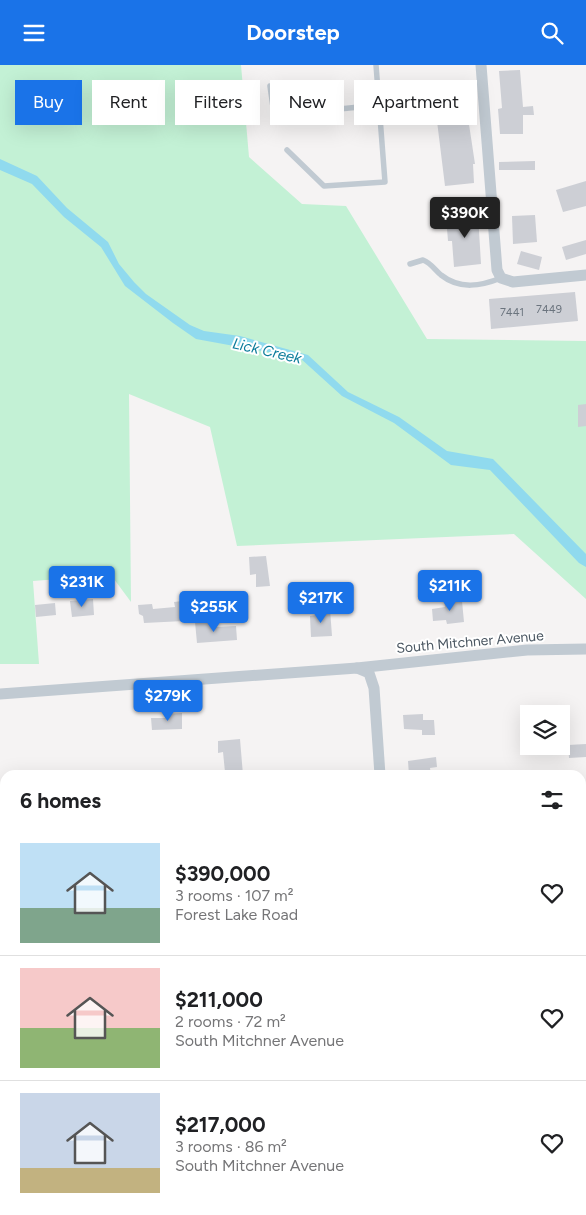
<!DOCTYPE html>
<meta charset="utf-8">
<style>
:root{--surface:#fff;--page:#f2f2f2;--text:#202124;--muted:#757577;--line:#e0e0e0;--accent:#1a73e8}
body{margin:0;font-family:Figtree,sans-serif;background:var(--page);color:var(--text);height:100vh;display:flex;flex-direction:column;font-size:19px;white-space:nowrap}
*{box-sizing:border-box;margin:0}
p{font-size:16px;color:var(--muted)}
.icon{flex:none;width:28px;height:28px;fill:none;stroke:currentColor;stroke-width:2;stroke-linecap:round;stroke-linejoin:round}
.map{position:relative;flex:1;overflow:hidden}
.details{position:absolute;left:0px;top:705px;width:586px;height:445px;display:flex;flex-direction:column;background:var(--surface);border-radius:15px 15px 0 0;box-shadow:0 5px 20px #0002}
.details>*{flex:none}
.hud{position:absolute;left:15px;top:15px;width:556px;height:45px;display:flex;gap:10px}
.controls{position:absolute;left:520px;top:640px;display:grid;gap:10px}
.controls a{display:grid;place-items:center;width:50px;height:50px;border-radius:0px;background:var(--surface);box-shadow:0 5px 20px #0002;font-size:25px}
.price{position:absolute;translate:-50% -42px;padding:0 11px;border-radius:5px;background:var(--accent);color:#fff;font-size:16px;line-height:32px;filter:drop-shadow(0 1px 2px #0008)}
.price::after{content:'';position:absolute;left:50%;top:30px;width:15px;height:11px;margin-left:-8px;background:inherit;clip-path:polygon(0 0,100% 0,50% 100%)}
.price.on{background:#222;color:#fff}
ul{padding:0;list-style:none}
li{display:flex;align-items:center;gap:15px;height:125px;padding:0 20px}
li+li{border-top:1px solid var(--line)}
li span{display:grid;place-items:center;flex:none;width:140px;height:100px;border-radius:0px;color:#555}
li>.icon{margin-inline-start:auto}
span .icon{width:60px;height:60px;fill:#fffc;stroke-width:1}
li b{font-size:21px}
h2{display:flex;justify-content:space-between;align-items:center;height:60px;padding:0 20px;font-size:21px}
.tag{padding:0 18px;border-radius:0px;background:var(--surface);box-shadow:0 5px 20px #0002;font-size:18px;line-height:45px}
.tag.on{background:var(--accent);color:#fff}
header{display:flex;justify-content:space-between;align-items:center;height:65px;padding:0 20px;background:var(--accent);color:#fff;font-size:22px;font-weight:700}
.map>svg:first-child{display:block}
.green{fill:#c3f1d5}
.water{fill:#90daee}
.building{fill:#cdcfd5}
.lines{fill:none;stroke-linecap:round;stroke-linejoin:round}
.highway-casing{stroke:#7690ad;stroke-width:23}
.lane{stroke:#c1cad2;stroke-width:5.5}
.street{stroke:#c1cad2;stroke-width:11}
.highway{stroke:#8ba5c1;stroke-width:21}
.labels{text-anchor:middle;dominant-baseline:central;stroke-width:4;stroke-linejoin:round;paint-order:stroke}
.number-label{font-size:11px;fill:#6b747e}
.street-label{font-size:14px;fill:#4a5661;stroke:#fff}
.water-label{font-size:15px;font-style:italic;fill:#0c7c9b;stroke:#fff}
</style>
<header><svg class="icon" aria-label="menu" viewBox="0 0 24 24"><path d="M4 6h16M4 12h16M4 18h16"/></svg>Doorstep<svg class="icon" aria-label="search" viewBox="0 0 24 24"><circle cx="10" cy="10" r="6"/><path d="M15 15l6 6"/></svg></header>
<div class="map">
<svg width="586" height="1150" viewBox="0 0 586 1150">
<rect width="100%" height="100%" fill="#f5f3f3"/>
<g class="green">
<path d="M0,0h241l8,92 53,47 44,2 81,133 159,2v258l-72,-65 -277,12 -27,-119 -81,-33 2,208 -20,-27 -78,6 6,83h-39z"/>
<path d="M586,908v158l-5,1v-157z"/>
</g>
<path class="water" d="M0,94l37,17 30,32 41,34 11,22 15,18 12,12 44,31 14,6 36,5 68,19 40,37 51,25 48,34 46,8 93,95v13l-7,-4 -89,-93 -39,-5 -57,-42 -52,-27 -42,-38 -104,-19 -23,-16 -48,-37 -24,-39 -37,-30 -32,-33 -32,-14z"/>
<g class="building">
<path d="M520,5l3,37 10,-1 1,9h-11v19h-23l-2,-25 4,-1 -3,-37z"/>
<path d="M467,20v26l8,53h-2l1,19 -29,3 -9,-73 -3,1 -2,-26z"/>
<path d="M535,96v9h-36v-8z"/>
<path d="M586,116v25l-23,6 -7,-22z"/>
<path d="M478,149l3,50 -27,3 -2,-26h-4l-2,-25z"/>
<path d="M535,150l2,27 -24,2 -1,-28z"/>
<path d="M586,175v14l-20,6 -4,-13z"/>
<path d="M521,186l21,6 -3,13 -22,-6z"/>
<path d="M575,227l3,29 -87,8 -2,-30z"/>
<path d="M586,339v22l-8,1v-22z"/>
<path d="M266,491l4,30 -14,1v-13l-6,1 -1,-18z"/>
<path d="M93,534l1,16 -22,2 -2,-16z"/>
<path d="M454,534v2h8l2,21 -17,2 -1,-4 -13,1 -1,-12 13,-2 -1,-7z"/>
<path d="M182,536l2,20 -40,2 -1,-7 -4,-2 -1,-9 14,-1 1,5 22,-2 -1,-5z"/>
<path d="M55,538l1,12 -20,2 -1,-12z"/>
<path d="M330,544l2,27 -21,1 -1,-21 7,-1 -1,-5z"/>
<path d="M207,556l7,1 1,5 21,-1 1,14 -40,3 -2,-21z"/>
<path d="M182,648v16l-30,1 -1,-12h14v-4z"/>
<path d="M423,649v6h11l1,15h-13v-5l-18,-1 -1,-14z"/>
<path d="M240,674l3,36h-12l-1,-3h-5l-2,-20 -5,1v-12z"/>
<path d="M586,679v13l-17,1 -1,-13z"/>
<path d="M436,692l1,10 -7,1 1,7h-22l-1,-14z"/>
</g>
<g class="lines">
<defs>
<g id="highway">
<path d="M581,1114l5,-1"/>
<path d="M395,1150l26,-5"/>
<path d="M548,1150l26,-5"/>
</g>
</defs>
<use href="#highway" class="highway-casing"/>
<g class="lane">
<path d="M270,21l3,21 17,7 89,-9"/>
<path d="M287,85l37,36 61,-4 -9,-117"/>
<path d="M410,199l13,-4c8,3 12,10 18,15 19,15 40,11 60,3"/>
<path d="M581,853l4,28"/>
</g>
<g class="street">
<path d="M481,0l16,205 4,8 12,4 73,-7"/>
<path d="M357,603l170,-18 59,-1"/>
<path d="M0,629l357,-26 12,5 5,15 6,87"/>
<path d="M0,929h5"/>
</g>
<use href="#highway" class="highway"/>
</g>
<g class="labels">
<g class="number-label">
<text x="549" y="244">7449</text>
<text x="512" y="247">7441</text>
</g>
<g class="street-label">
<text transform="translate(470 577) rotate(-5)">South Mitchner Avenue</text>
</g>
<g class="water-label">
<text transform="translate(267 286) rotate(13)">Lick Creek</text>
</g>
</g>
</svg>
<div class="controls">
<a><svg class="icon" aria-label="layers" viewBox="0 0 24 24"><path d="M12 4l9 5-9 5-9-5zM3 14l9 5 9-5"/></svg></a>
</div>
<b class="price on" style="left:465px;top:174px">$390K</b>
<b class="price" style="left:82px;top:543px">$231K</b>
<b class="price" style="left:450px;top:547px">$211K</b>
<b class="price" style="left:321px;top:559px">$217K</b>
<b class="price" style="left:214px;top:568px">$255K</b>
<b class="price" style="left:168px;top:657px">$279K</b>
<div class="hud">
<a class="tag on">Buy</a>
<a class="tag">Rent</a>
<a class="tag">Filters</a>
<a class="tag">New</a>
<a class="tag">Apartment</a>
</div>
<section class="details">
<h2>6 homes<svg class="icon" aria-label="filters" viewBox="0 0 24 24"><path d="M4 7h16M4 17h16"/><circle cx="9" cy="7" r="2"/><circle cx="15" cy="17" r="2"/></svg></h2>
<ul>
<li><span style="background:linear-gradient(#bfe0f5 65%,#7fa58c 0)"><svg class="icon" aria-label="home" viewBox="0 0 24 24"><path d="M3 11l9-7 9 7M6 9v11h12V9"/></svg></span><div><b>$390,000</b><p>3 rooms · 107 m²</p><p>Forest Lake Road</p></div><svg class="icon" aria-label="heart" viewBox="0 0 24 24"><path d="M12 20l-8-8c-3-5 5-10 8-4 3-6 11-1 8 4z"/></svg></li>
<li><span style="background:linear-gradient(#f6c9c9 60%,#8fb573 0)"><svg class="icon" aria-label="home" viewBox="0 0 24 24"><path d="M3 11l9-7 9 7M6 9v11h12V9"/></svg></span><div><b>$211,000</b><p>2 rooms · 72 m²</p><p>South Mitchner Avenue</p></div><svg class="icon" aria-label="heart" viewBox="0 0 24 24"><path d="M12 20l-8-8c-3-5 5-10 8-4 3-6 11-1 8 4z"/></svg></li>
<li><span style="background:linear-gradient(#c9d6e8 75%,#c2b280 0)"><svg class="icon" aria-label="home" viewBox="0 0 24 24"><path d="M3 11l9-7 9 7M6 9v11h12V9"/></svg></span><div><b>$217,000</b><p>3 rooms · 86 m²</p><p>South Mitchner Avenue</p></div><svg class="icon" aria-label="heart" viewBox="0 0 24 24"><path d="M12 20l-8-8c-3-5 5-10 8-4 3-6 11-1 8 4z"/></svg></li>
</ul>
</section>
</div>
